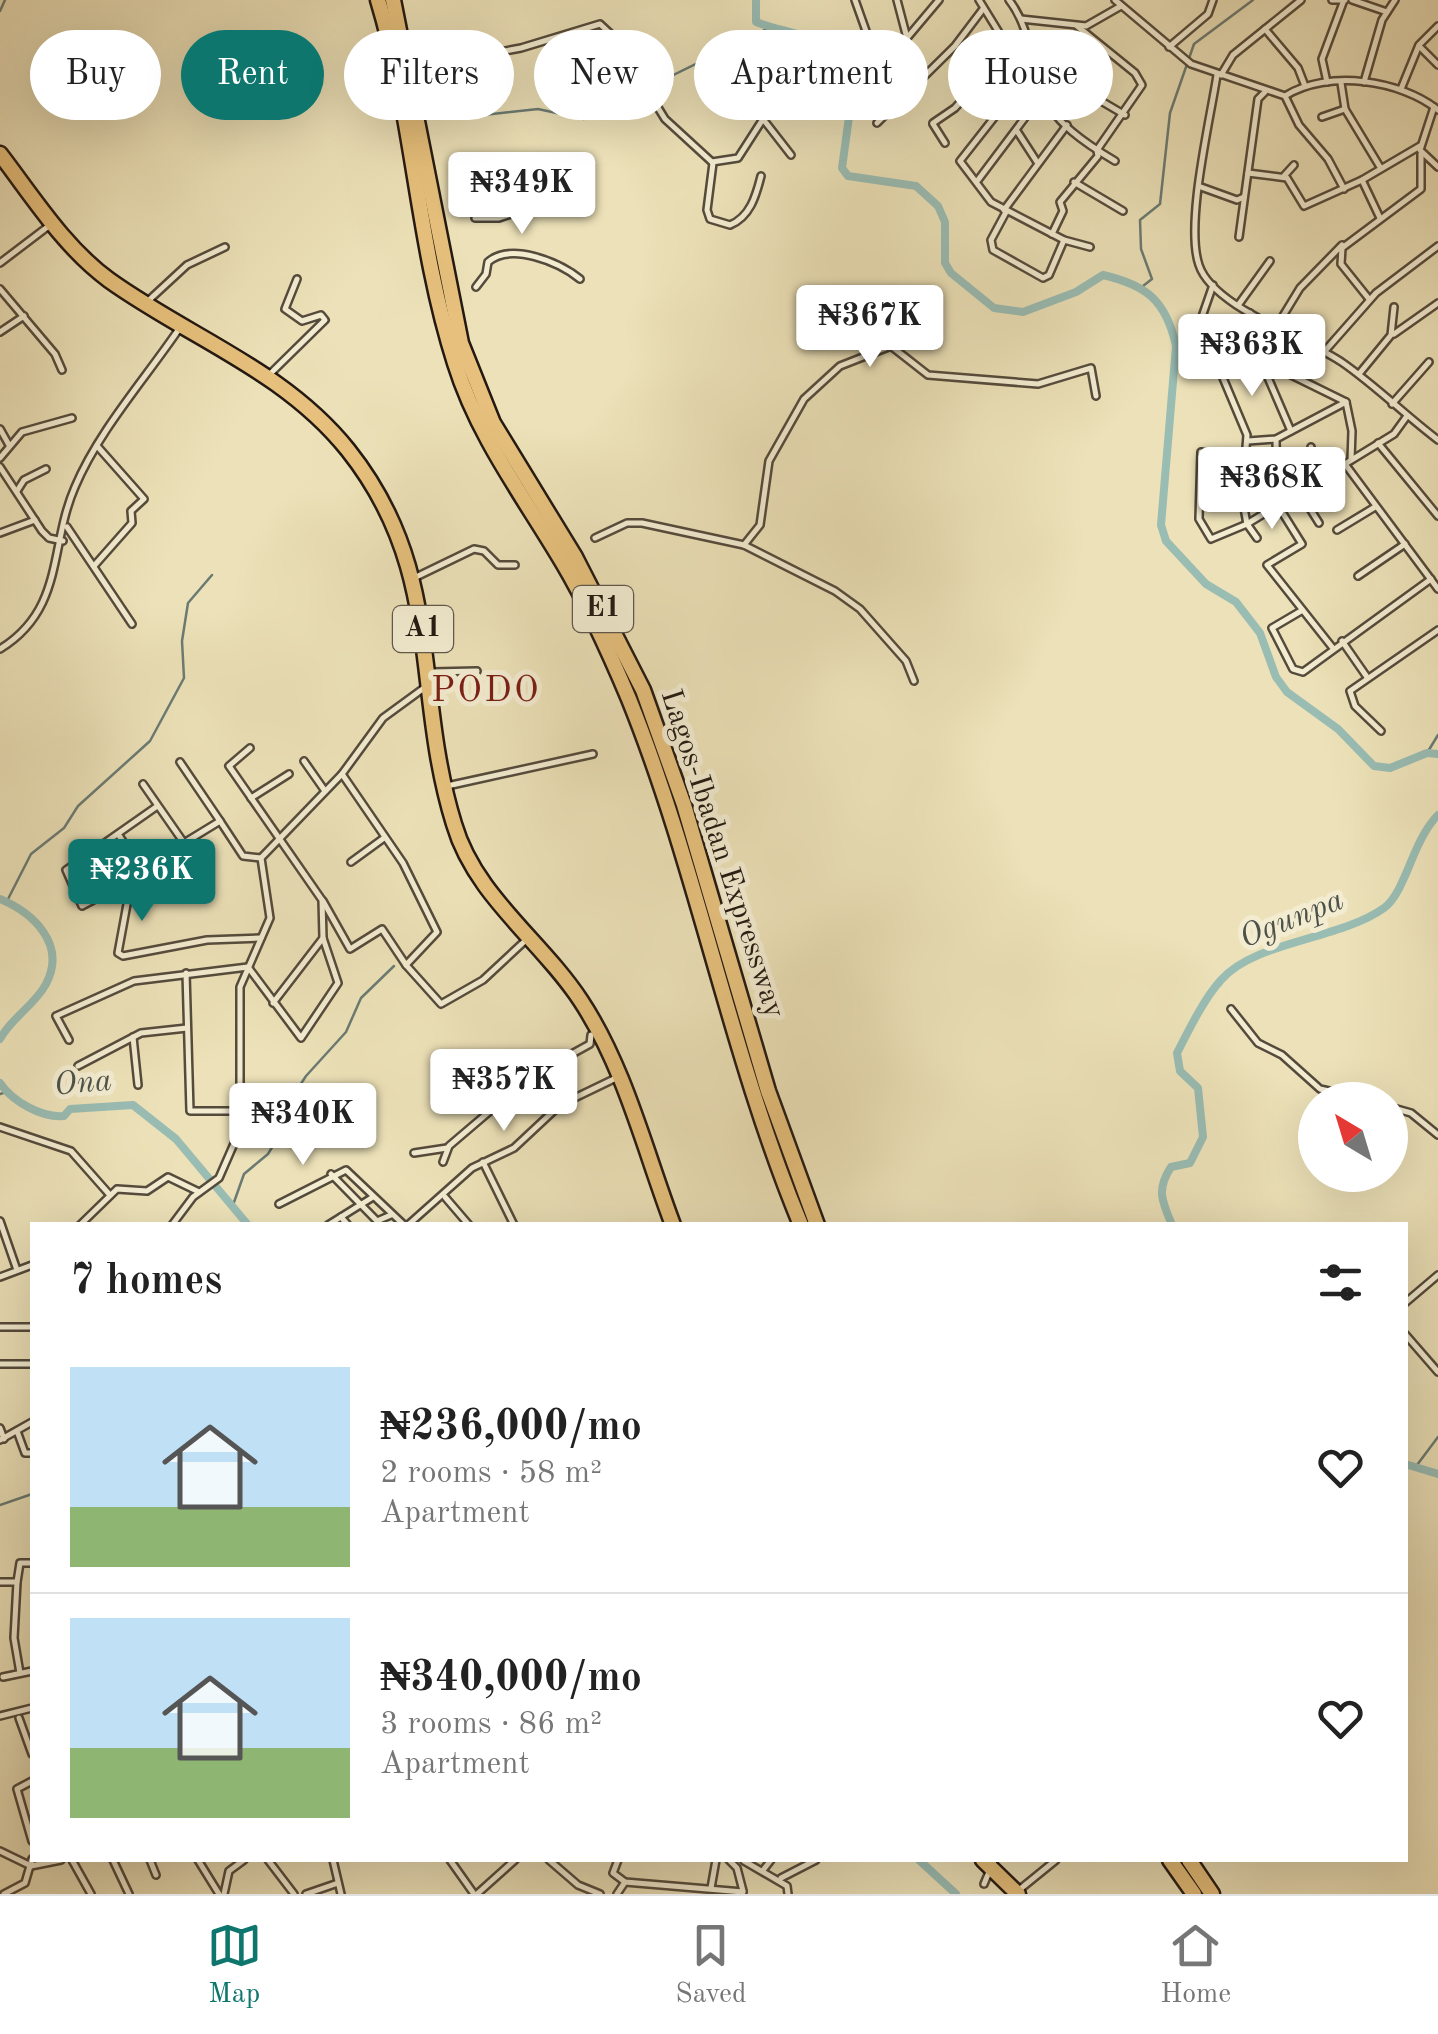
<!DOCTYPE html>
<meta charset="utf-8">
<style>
:root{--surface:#fff;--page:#f2f2f2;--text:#222;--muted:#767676;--line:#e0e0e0;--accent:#0f766e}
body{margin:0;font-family:"Old Standard TT",serif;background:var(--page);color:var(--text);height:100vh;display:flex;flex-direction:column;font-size:38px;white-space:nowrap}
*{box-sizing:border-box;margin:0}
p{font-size:32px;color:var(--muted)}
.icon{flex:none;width:55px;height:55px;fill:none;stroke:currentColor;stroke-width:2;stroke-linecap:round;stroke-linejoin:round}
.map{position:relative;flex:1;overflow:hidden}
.drawer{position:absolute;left:30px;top:1222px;width:1378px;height:640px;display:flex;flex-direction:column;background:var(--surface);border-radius:0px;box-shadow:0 10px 40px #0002}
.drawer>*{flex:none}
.hud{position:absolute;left:30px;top:30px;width:1380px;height:90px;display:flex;gap:20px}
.needle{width:65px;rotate:322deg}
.buttons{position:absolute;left:1298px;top:1082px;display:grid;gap:20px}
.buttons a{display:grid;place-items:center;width:110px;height:110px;border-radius:50%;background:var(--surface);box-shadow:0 10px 40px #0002;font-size:50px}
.price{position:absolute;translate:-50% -85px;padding:0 22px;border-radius:10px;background:#fff;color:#222;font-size:32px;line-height:65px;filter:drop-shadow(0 2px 5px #0008)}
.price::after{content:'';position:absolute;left:50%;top:60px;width:30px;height:22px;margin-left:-15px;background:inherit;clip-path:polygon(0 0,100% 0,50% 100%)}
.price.selected{background:var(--accent);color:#fff}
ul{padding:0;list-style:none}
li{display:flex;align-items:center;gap:30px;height:250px;padding:0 40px}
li+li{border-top:2px solid var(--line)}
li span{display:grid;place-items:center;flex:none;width:280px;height:200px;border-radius:0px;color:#555}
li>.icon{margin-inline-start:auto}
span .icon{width:120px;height:120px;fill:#fffc;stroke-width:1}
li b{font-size:42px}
h2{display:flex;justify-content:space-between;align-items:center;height:120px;padding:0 40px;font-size:42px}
.pill{padding:0 35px;border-radius:45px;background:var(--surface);box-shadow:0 10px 40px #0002;font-size:35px;line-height:90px}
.pill.selected{background:var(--accent);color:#fff}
.tabs{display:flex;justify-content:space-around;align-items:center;height:140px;border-top:2px solid var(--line);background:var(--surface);font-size:28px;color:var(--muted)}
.tabs a{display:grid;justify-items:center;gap:5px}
.tabs .selected{color:var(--accent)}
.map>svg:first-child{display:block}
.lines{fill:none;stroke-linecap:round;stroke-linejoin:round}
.stream{stroke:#6a7b73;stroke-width:2.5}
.river{stroke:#99bcb3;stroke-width:8}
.street-casing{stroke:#554b3c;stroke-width:10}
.highway-casing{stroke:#231912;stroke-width:19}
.street{stroke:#f3ecd1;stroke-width:5}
.highway{stroke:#e6c07c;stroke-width:14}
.labels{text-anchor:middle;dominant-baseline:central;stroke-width:10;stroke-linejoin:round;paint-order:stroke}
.shield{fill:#f3ecd1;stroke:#61584b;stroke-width:2.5}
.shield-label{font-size:28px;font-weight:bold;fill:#231912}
.street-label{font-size:30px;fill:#231912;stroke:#f3ecd1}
.water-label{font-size:32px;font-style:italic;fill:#4c524a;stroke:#f3ecd1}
.quarter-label{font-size:35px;letter-spacing:2.5px;fill:#7a1f14;stroke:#f3ecd1}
</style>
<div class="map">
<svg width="1438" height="1894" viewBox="0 0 1438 1894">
<rect width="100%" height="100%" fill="#ece1b8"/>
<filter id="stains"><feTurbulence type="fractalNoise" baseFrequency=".002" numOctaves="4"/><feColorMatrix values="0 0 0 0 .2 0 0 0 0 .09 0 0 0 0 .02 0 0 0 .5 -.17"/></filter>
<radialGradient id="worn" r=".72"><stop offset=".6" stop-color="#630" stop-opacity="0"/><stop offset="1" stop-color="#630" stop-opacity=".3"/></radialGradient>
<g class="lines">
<g class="stream">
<path d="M0,11l5,-11"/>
<path d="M475,116l63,-7 46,10 187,-92"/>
<path d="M1143,286l9,-7 -11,-30 -1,-29 20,-16 10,-91 24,-69 59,-44"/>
<path d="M1427,753l11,-18"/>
<path d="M7,901l24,-47 33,-26 14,-22 72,-65 34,-63 -2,-37 6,-38 24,-28"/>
<path d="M0,1094l6,-2"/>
<path d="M233,1205l11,-31 24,-20 26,-43 1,-18 11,-17 40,-44 15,-34 33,-32"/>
<path d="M1417,1465l21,-28"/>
<path d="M0,1505l32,-11"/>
</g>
<g class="river">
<path d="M756,0v22c34,13 84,15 99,51l-13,95 6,8 68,10 22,20 7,16v41l6,10 43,35 29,4 53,-20 27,-17c43,10 63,25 73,71l-15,179 5,16 40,43 30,18 24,31 16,44 11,15 51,37 36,37 16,2 37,-15 11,1"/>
<path d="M0,899c33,14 67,45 46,85 -11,21 -35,34 -46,55"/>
<path d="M0,1083c13,19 42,35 64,33l6,-7 63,-4 43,34 72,86"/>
<path d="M1172,1225c-10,-24 -16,-35 -1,-58l19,-4 13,-26 -5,-49 -18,-17 -3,-18c12,-23 26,-53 44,-73 34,-39 118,-40 163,-72 22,-16 28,-67 54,-93"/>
<path d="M1405,1464l33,10"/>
<path d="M919,1860l37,34"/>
</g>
<defs>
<g id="street">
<path d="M855,0l22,62 12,-4"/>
<path d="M897,0l10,38"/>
<path d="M979,0l24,39 12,52 -55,70 31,41 73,38 26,7"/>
<path d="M1009,0c21,27 21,60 32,90 11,32 47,55 74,71"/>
<path d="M1115,0l76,64 94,32 14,29 29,34 16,30"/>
<path d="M1332,0h13"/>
<path d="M1352,0l35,12"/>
<path d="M1021,19l65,7 35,-20"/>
<path d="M1265,29l33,39 7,18"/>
<path d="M1419,46l19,19"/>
<path d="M1169,47l39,-33 5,-14"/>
<path d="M451,61l70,-13 79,-24 15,14 50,81 48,44 -6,47 3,9 20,6c20,-8 26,-29 31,-49"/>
<path d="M1217,75c-7,46 -32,149 -18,190 14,43 109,73 144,98 33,23 62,52 95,77"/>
<path d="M1221,75l12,-20 68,-55"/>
<path d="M1327,82l-5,-23 22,-59"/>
<path d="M1364,82l18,-62 13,-20"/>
<path d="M1341,83l4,26 35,58"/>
<path d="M1401,89l18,-44 19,-19"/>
<path d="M1285,96c43,-27 116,-16 153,14"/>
<path d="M1096,98l29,17"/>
<path d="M894,103l-3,-46 48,-57"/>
<path d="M1434,107l-14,43 18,17"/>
<path d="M1057,115l42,-70"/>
<path d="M1322,117l23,-8"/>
<path d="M877,123l78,-77 28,-37"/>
<path d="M933,123l22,-15 52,-59"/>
<path d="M933,124l12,19"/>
<path d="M1017,131l20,31"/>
<path d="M712,162l26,-4 25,-39 28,36"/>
<path d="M1248,173l39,5 17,28 58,-26 58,-34"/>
<path d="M1284,176l10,-11"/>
<path d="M978,180l64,-85"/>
<path d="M1362,180l18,38"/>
<path d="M1074,182l49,29"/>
<path d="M1201,187l36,13 7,-3"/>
<path d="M1004,210l63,-85"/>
<path d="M1006,212l-15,28 2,10 50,28 6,-3 15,-35"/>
<path d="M475,218h24l77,-26"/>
<path d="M1052,234l11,-23 -3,-9 38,-46 -1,-6 45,-65 -7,-12 -58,-47"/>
<path d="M1239,237l19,-138 7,-7"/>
<path d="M0,263l50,-38"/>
<path d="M1213,285l-17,49 4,13 20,15"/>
<path d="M476,287l10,-13 2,-12c23,-20 71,0 92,17"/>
<path d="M0,289l55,65 7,16"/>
<path d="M1369,299l-28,-35 1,-16 79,-59v-35"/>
<path d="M148,301l39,-36 38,-18"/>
<path d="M1239,304l31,-43"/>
<path d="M1275,329l25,-41 42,-43"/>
<path d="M0,332l24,-16"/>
<path d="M1394,334l44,-31"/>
<path d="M1289,336l-6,35 63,31"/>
<path d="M1324,352l52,-59 62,-47"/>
<path d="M1241,360l9,-47"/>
<path d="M1281,363l-18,3 -37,-5 -8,5 29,69 -5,62 5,27 147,-90 13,-18"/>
<path d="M1263,366l28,65"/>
<path d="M270,374l55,-54 -4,-5 -19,6 -17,-12 12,-30"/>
<path d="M1359,374l32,-39 3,-28"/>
<path d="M1392,404l37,-42"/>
<path d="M0,429l9,16"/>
<path d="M1276,439l1,65 25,40 -35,21 65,82"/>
<path d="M1248,441l28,-2 70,-37 6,29 -1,29"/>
<path d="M1378,443l60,73"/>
<path d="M1311,447l5,35"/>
<path d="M1248,452l-11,6 -36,-6 -2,67 12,20 36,-15 10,14"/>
<path d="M0,458l22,-26 50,-14"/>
<path d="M1345,464l93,125"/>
<path d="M0,467l42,64 7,7 14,3"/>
<path d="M1246,477l27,-2"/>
<path d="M17,491l7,-11 22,-11"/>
<path d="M1299,491l20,32"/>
<path d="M67,527l65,97"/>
<path d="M1337,530l38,-23"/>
<path d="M0,533l35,-13"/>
<path d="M595,538l32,-15h15l102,22 91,46 25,18 46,52 8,20"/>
<path d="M744,545l16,-20 9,-64 35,-62 36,-33 51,-20 37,29 110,9 53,-16 5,28"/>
<path d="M94,566l38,-43 -1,-12 13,-12 -46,-52"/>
<path d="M1358,576l47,-32"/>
<path d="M414,578l60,-29 10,2 14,14h17"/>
<path d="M1301,611l-29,17 21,41 10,3 128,-93"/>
<path d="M1342,641l25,36"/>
<path d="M0,649c65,-40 49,-103 75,-162 24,-57 71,-109 106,-161"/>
<path d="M432,672l45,-1"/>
<path d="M1381,731l-26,-25 -5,-15 88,-61"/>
<path d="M304,761l21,30"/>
<path d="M180,762l40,59"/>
<path d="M342,774l61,89 34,69 -31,33 35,39 42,-24 44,-41"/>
<path d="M143,784l41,59 36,-22 23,35 18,2"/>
<path d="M447,786l146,-32"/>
<path d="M251,798l38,-24"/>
<path d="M118,834l30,45 -18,9 -16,1 -32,17 -16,-36 90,-63"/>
<path d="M351,862l33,-24"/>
<path d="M130,888l-12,65 5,3 84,-16 54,-2"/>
<path d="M323,901l27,48 32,-20 24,36"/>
<path d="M186,973l4,138h53"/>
<path d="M273,1003l50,-65"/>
<path d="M1231,1009l27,34 24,12 38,34 49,11"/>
<path d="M133,1037l5,48"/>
<path d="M69,1040l-13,-24 78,-35 114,-14 53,71 37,-55 -15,-45 -1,-38 -93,-134 21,-18"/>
<path d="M78,1066l63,-33 46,-5"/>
<path d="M1390,1107l21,6 27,22"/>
<path d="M0,1127l71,24 38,43"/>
<path d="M414,1153l33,-5"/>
<path d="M443,1162l6,-16 81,-69 60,-33 1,-9"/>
<path d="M483,1162l31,63"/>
<path d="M331,1174l46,47 14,-6"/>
<path d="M445,1197l24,28"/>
<path d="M279,1204l67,-34 58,55"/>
<path d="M341,1217l7,8"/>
<path d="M0,1221l17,49"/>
<path d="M80,1225l37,-36 30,2 21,-14 31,15"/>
<path d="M172,1225l21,-28 26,-19 21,-48v-143l30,-69 -9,-60 81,-84 41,-56 41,-30"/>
<path d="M328,1225l45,-28"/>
<path d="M408,1225l64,-57 42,-20 46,-43 56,-27"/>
<path d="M0,1277l32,-12"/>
<path d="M1405,1303l33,-28"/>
<path d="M0,1327h32"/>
<path d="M1405,1334l33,38"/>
<path d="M0,1364h32"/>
<path d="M0,1428l4,11"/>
<path d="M17,1431l8,22h7"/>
<path d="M0,1440l32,-18"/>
<path d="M0,1582h17l3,-19h12"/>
<path d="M17,1582l-3,56 6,35"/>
<path d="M3,1677l29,-6"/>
<path d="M0,1716l32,-8"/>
<path d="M19,1718l13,36"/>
<path d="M32,1781l-15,8 15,52"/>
<path d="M0,1851l31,15 30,-6"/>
<path d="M72,1860l19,34"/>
<path d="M113,1860l16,34"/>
<path d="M150,1860l6,15"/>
<path d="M198,1860l21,34"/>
<path d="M268,1860l26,34"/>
<path d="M333,1860l8,34"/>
<path d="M450,1860l24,34"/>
<path d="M549,1860l29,25 22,9"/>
<path d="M618,1860l-5,13 12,9 118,10"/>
<path d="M729,1860l8,8 6,23"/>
<path d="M744,1861l43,25 1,8"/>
<path d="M764,1869l7,-9"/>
<path d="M781,1878l35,-18"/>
<path d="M984,1884l10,-24"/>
<path d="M711,1888l5,-28"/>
<path d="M1019,1890l37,-30"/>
<path d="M4,1894l21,-11 7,-24"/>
<path d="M224,1894l5,-23 15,-11"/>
<path d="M306,1894l32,-11"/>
<path d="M477,1894l38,-34"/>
<path d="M617,1894l8,-12"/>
</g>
<g id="highway">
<path d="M378,0c36,119 39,245 77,363 23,74 69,134 108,200 25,42 47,91 66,136 69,171 101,355 172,526"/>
<path d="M393,0l68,343 32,80 82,134 68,133 41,115 84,286 49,134"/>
<path d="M0,154c33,43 64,93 109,126 81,58 175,90 239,170 97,122 64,238 106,374 21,72 87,116 127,177 44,67 64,150 92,224"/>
<path d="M983,1860l35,34"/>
<path d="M1170,1860l24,34"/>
<path d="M1189,1860l23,34"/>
</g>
</defs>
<use href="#street" class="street-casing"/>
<use href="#highway" class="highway-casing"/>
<use href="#street" class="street"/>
<use href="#highway" class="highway"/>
</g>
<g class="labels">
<g class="shield">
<rect x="573" y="586" width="60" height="46" rx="8"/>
<rect x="393" y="606" width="60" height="46" rx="8"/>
</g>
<g class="shield-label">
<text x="603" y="609">E1</text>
<text x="423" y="629">A1</text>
</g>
<g class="street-label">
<text transform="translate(722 854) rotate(72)">Lagos-Ibadan Expressway</text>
</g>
<g class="water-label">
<text transform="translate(1292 920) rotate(-22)">Ogunpa</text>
<text transform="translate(83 1084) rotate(-5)">Ona</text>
</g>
<g class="quarter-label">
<text x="486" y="691">PODO</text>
</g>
</g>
<rect width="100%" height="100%" filter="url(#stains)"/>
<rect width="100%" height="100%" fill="url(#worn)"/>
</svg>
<div class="buttons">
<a><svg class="needle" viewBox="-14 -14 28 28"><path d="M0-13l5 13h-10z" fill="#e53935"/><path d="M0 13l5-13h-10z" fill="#767676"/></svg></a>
</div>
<b class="price" style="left:522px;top:237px">₦349K</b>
<b class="price" style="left:870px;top:370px">₦367K</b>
<b class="price" style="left:1252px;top:399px">₦363K</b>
<b class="price" style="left:1272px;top:532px">₦368K</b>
<b class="price selected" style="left:142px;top:924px">₦236K</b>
<b class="price" style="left:504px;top:1134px">₦357K</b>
<b class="price" style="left:303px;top:1168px">₦340K</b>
<div class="hud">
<a class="pill">Buy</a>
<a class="pill selected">Rent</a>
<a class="pill">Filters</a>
<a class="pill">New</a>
<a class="pill">Apartment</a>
<a class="pill">House</a>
</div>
<section class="drawer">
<h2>7 homes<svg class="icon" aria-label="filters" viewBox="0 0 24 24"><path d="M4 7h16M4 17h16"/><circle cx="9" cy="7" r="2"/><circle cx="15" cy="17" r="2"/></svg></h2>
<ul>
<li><span style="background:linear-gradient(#bfe0f5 70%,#8fb573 0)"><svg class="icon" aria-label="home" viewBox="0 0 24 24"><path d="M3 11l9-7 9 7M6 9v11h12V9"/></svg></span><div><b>₦236,000/mo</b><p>2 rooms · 58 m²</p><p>Apartment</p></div><svg class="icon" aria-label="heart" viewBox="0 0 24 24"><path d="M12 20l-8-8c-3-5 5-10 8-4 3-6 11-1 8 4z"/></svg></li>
<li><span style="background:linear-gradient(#bfe0f5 65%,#8fb573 0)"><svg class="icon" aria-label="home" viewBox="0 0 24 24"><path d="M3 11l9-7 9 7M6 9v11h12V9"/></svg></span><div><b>₦340,000/mo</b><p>3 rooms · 86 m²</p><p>Apartment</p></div><svg class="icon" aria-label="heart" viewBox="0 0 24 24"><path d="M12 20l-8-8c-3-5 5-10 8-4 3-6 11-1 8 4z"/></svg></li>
</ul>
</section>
</div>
<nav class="tabs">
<a class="selected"><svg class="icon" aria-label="map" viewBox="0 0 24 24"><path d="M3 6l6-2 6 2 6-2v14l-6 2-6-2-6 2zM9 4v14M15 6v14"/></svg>Map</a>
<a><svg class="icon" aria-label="saved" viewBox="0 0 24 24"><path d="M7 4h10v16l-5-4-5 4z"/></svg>Saved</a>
<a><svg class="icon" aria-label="home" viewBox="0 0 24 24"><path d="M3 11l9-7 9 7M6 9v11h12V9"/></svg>Home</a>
</nav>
